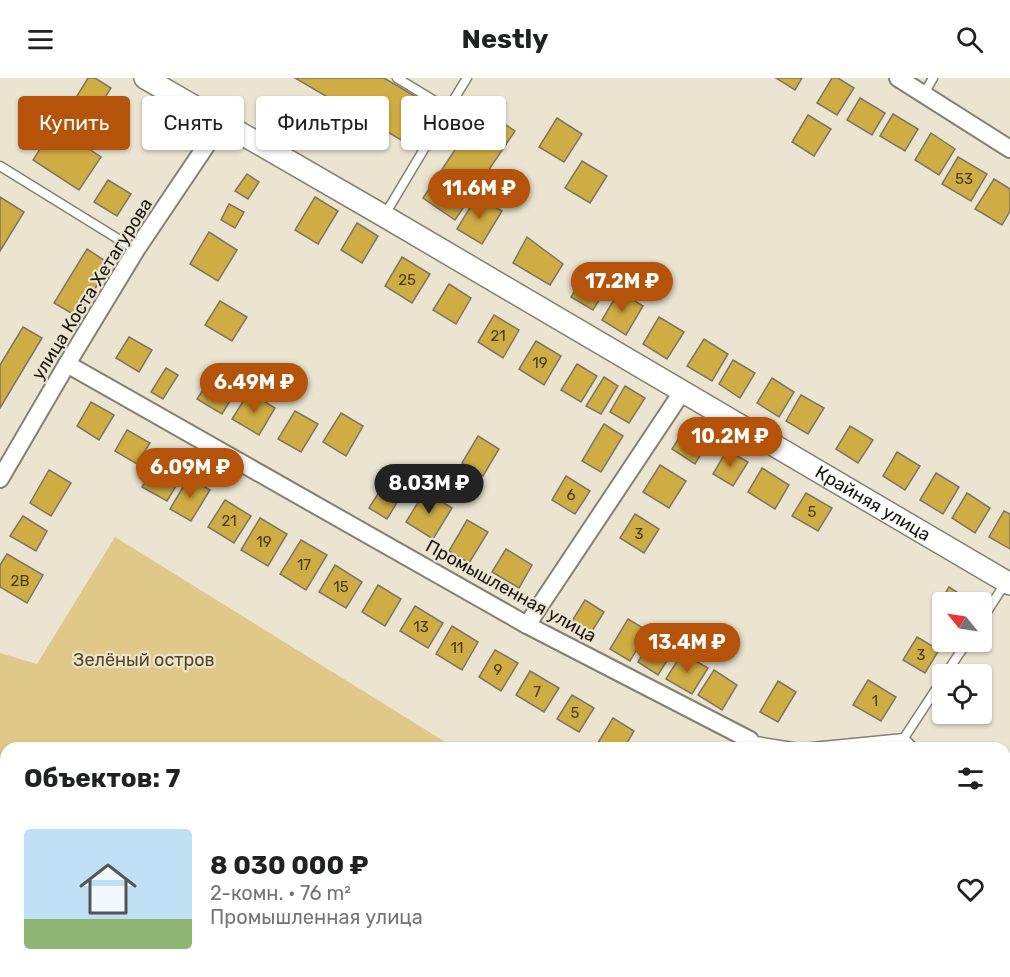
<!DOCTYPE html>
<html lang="ru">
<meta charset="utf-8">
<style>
:root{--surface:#fff;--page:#f6f6f6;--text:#202124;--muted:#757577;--accent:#b45309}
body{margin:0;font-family:Rubik,sans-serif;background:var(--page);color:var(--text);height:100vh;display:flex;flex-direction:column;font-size:22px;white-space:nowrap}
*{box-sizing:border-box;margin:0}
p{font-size:20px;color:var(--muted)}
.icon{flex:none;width:33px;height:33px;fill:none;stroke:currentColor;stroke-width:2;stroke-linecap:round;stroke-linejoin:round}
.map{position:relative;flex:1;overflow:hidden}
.details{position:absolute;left:0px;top:664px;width:1011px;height:236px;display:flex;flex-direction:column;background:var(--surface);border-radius:18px 18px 0 0;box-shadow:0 2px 4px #0004}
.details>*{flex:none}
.top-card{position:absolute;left:18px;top:18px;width:600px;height:54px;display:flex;gap:12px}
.needle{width:39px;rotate:300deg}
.tools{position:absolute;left:932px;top:514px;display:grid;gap:12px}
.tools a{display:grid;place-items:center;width:60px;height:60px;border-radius:6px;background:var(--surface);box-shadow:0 2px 4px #0004;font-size:30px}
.price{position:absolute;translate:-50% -51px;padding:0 14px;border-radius:21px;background:var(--accent);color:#fff;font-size:20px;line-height:39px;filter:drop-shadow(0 2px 3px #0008)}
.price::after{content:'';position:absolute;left:50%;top:36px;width:18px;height:14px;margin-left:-9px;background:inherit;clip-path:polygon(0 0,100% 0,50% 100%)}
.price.on{background:#222;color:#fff}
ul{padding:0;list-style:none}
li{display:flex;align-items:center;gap:18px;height:150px;padding:0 24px}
li span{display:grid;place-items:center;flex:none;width:168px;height:120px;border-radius:6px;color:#555}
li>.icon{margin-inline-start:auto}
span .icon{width:72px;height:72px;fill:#fffc;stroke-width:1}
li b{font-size:26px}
h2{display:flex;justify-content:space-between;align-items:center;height:72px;padding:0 24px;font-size:26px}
.tag{padding:0 21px;border-radius:6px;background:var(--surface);box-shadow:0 2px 4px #0004;font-size:21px;line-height:54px}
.tag.on{background:var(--accent);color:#fff}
header{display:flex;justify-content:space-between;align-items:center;height:78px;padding:0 24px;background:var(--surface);font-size:27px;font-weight:700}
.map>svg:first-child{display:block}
.green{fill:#e0c888}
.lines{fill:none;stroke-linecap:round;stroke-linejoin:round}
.canal{stroke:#408ed2;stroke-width:20}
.building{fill:#d0ad44;stroke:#7c7666;stroke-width:1.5}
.service-casing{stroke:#86806f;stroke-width:11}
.minor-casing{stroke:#86806f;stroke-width:20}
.tertiary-casing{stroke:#86806f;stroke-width:24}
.service{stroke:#fff;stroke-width:8}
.minor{stroke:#fff;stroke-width:16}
.tertiary{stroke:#fff;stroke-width:21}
.labels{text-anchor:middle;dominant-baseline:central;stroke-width:4.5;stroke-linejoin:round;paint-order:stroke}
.number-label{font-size:15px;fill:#463c1c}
.street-label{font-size:18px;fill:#18160f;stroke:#eae4d1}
.park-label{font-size:18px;fill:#56481d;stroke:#eae4d1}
</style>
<header><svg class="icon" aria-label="menu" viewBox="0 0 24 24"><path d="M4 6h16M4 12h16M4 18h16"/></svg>Nestly<svg class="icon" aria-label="search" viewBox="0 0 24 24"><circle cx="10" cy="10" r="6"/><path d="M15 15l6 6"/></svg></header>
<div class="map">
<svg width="1010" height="899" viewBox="0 0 1010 899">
<rect width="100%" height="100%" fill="#eae4d1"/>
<path class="green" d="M115,459l340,211h-449v224h999v-195l5,2v198h-1010v-324l37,11z"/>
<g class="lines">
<g class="canal">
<path d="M0,707l6,1"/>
<path d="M0,797h6"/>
<path d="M452,894l14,5"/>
<path d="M950,894l5,5"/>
</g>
</g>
<g class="building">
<path d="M88,0h7l16,10 -21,34 -21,-13z"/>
<path d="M295,0h89l46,27 -22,39z"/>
<path d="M776,0h26l-7,12z"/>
<path d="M832,0h6l16,10 -17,27 -20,-12z"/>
<path d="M860,20l25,15 -13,22 -25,-15z"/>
<path d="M320,26l29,17 -14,23 -28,-18z"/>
<path d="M482,31l33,22 -60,89 -32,-22z"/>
<path d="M893,36l25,15 -13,22 -25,-15z"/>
<path d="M808,37l23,14 -17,27 -22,-14z"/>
<path d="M557,40l25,16 -18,28 -25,-15z"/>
<path d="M55,48l46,31 -22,33 -46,-30z"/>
<path d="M931,55l24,16 -16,26 -24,-15z"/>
<path d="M958,79l29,17 -16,27 -29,-17z"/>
<path d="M582,83l25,15 -17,27 -25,-15z"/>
<path d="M247,96l12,8 -11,17 -13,-8z"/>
<path d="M994,101l16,10v22l-8,14 -27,-16z"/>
<path d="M108,102l23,14 -14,22 -23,-14z"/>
<path d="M477,118l25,15 -20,33 -25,-15z"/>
<path d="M0,119l24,15 -24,39z"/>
<path d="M315,119l23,14 -20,33 -23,-14z"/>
<path d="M229,126l15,8 -9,16 -14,-8z"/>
<path d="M357,145l21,13 -16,27 -21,-13z"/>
<path d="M209,154l28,18 -19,31 -28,-17z"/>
<path d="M527,159l36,27 -13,21 -37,-22z"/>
<path d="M87,171l23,15 -32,53 -24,-14z"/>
<path d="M402,179l28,17 -18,29 -27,-17z"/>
<path d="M587,193l22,13 -16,26 -22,-13z"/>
<path d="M449,206l22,14 -15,26 -23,-14z"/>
<path d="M619,213l24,15 -17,29 -24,-15z"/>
<path d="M220,223l27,16 -15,24 -27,-16z"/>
<path d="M494,237l25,15 -16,28 -25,-16z"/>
<path d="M659,239l25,15 -17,27 -24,-15z"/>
<path d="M23,249l19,11 -42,70v-43z"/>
<path d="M129,259l23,13 -13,22 -23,-14z"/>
<path d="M704,261l24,15 -16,27 -25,-15z"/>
<path d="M536,263l25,15 -17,29 -25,-16z"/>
<path d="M733,282l22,13 -15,25 -21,-14z"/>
<path d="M577,286l20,12 -16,26 -20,-12z"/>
<path d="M166,290l12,7 -15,24 -12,-7z"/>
<path d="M212,298l24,15 -14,23 -25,-15z"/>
<path d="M604,299l14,9 -17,28 -15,-8z"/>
<path d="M772,300l22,14 -15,25 -22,-14z"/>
<path d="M625,308l20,12 -16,25 -19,-11z"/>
<path d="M249,314l26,16 -16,27 -27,-16z"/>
<path d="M801,317l23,13 -16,26 -22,-13z"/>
<path d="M91,324l23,13 -15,25 -22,-14z"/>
<path d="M295,333l23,13 -17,28 -23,-13z"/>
<path d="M341,335l22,13 -17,30 -23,-14z"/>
<path d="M604,346l19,12 -22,36 -19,-11z"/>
<path d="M687,347l23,14 -15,25 -23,-15z"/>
<path d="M850,348l23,14 -15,23 -22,-14z"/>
<path d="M127,352l23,13 -13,21 -22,-13z"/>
<path d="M478,358l21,13 -16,27 -21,-13z"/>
<path d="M727,372l21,12 -15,24 -20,-12z"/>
<path d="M897,374l23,14 -15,24 -22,-14z"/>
<path d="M159,382l24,14 -16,27 -25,-14z"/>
<path d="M660,387l26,16 -17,27 -26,-16z"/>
<path d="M762,390l27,17 -14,24 -27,-17z"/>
<path d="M49,392l22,13 -20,33 -21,-13z"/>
<path d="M936,395l23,14 -16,27 -23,-14z"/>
<path d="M389,398l18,10 -20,33 -18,-11z"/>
<path d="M566,398l24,15 -15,23 -23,-14z"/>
<path d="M189,399l21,13 -19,31 -21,-12z"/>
<path d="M425,413l27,17 -19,31 -27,-17z"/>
<path d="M806,415l26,15 -14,23 -26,-15z"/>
<path d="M967,415l23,15 -15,25 -23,-15z"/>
<path d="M225,422l26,16 -17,27 -26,-16z"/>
<path d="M1004,433l6,3v35l-21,-12z"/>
<path d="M635,436l24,15 -15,24 -24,-15z"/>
<path d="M23,438l24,15 -11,20 -26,-15z"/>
<path d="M260,440l27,16 -19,32 -27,-16z"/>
<path d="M467,442l21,12 -19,31 -20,-12z"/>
<path d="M301,462l26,15 -21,35 -26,-16z"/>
<path d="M506,471l26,16 -13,23 -27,-16z"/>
<path d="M7,476l36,21 -16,28 -27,-16v-22z"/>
<path d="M335,487l27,17 -16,26 -27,-16z"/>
<path d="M378,507l23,14 -16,27 -23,-14z"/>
<path d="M949,509l20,13 -2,3h-25v13l-8,-5z"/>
<path d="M585,522l19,12 -15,24 -19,-12z"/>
<path d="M415,528l28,17 -15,25 -28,-17z"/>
<path d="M628,541l20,12 -18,30 -20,-12z"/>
<path d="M452,548l26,16 -16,28 -26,-16z"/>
<path d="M917,559l22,13 -14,23 -22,-13z"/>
<path d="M652,560l21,13 -15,24 -20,-13z"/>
<path d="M495,572l23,13 -17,28 -22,-14z"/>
<path d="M682,575l26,15 -16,26 -26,-15z"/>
<path d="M714,592l23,15 -15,25 -24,-15z"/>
<path d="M530,593l29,17 -15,24 -28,-17z"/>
<path d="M868,602l28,17 -15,24 -28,-16z"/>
<path d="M778,603l18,11 -18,30 -18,-10z"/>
<path d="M572,617l22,13 -15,24 -22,-13z"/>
<path d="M613,640l21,13 -10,17h-24l-4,-2z"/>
</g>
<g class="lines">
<defs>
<g id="service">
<path d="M924,16l9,-16"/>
<path d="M448,31l19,-31"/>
<path d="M0,88l136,84"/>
<path d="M384,138l64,-107 -51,-31"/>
<path d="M981,543l25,-39"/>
<path d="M945,597l22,-33"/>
<path d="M904,660l10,10"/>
<path d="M750,662l49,8"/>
<path d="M802,670l102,-10 38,-58"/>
</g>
<g id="minor">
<path d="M898,0l112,71"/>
<path d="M67,286l460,261 223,115"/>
<path d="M0,401l67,-115 69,-114 86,-128"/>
<path d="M527,547l155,-233"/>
</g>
<g id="tertiary">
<path id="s1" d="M145,0l239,138 626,368"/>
</g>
</defs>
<use href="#service" class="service-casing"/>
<use href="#minor" class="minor-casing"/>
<use href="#tertiary" class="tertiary-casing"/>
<use href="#service" class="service"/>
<use href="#minor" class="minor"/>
<use href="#tertiary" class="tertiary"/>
</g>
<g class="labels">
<g class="number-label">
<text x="964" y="101">53</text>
<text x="407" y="202">25</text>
<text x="498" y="258">21</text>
<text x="540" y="285">19</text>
<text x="571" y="417">6</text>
<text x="812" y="434">5</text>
<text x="229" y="443">21</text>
<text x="639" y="456">3</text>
<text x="264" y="464">19</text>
<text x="304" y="487">17</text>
<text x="20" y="503">2В</text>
<text x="341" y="509">15</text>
<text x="421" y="549">13</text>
<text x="457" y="570">11</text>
<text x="921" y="577">3</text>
<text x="498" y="592">9</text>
<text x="537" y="614">7</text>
<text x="875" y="623">1</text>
<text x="575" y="635">5</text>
</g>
<g class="street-label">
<text transform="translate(92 211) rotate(-58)">улица Коста Хетагурова</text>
<text stroke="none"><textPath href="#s1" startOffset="843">Крайняя улица</textPath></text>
<text transform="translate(511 513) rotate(29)">Промышленная улица</text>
</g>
<g class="park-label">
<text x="144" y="582">Зелёный остров</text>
</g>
</g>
</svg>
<div class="tools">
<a><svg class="needle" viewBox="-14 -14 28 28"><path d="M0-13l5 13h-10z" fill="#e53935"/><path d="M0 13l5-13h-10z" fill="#757577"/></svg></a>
<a><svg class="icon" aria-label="locate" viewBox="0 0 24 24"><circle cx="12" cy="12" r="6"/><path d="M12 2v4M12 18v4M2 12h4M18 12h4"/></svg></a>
</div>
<b class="price" style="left:479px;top:142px">11.6M ₽</b>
<b class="price" style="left:622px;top:235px">17.2M ₽</b>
<b class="price" style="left:254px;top:336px">6.49M ₽</b>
<b class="price" style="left:730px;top:390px">10.2M ₽</b>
<b class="price" style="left:190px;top:421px">6.09M ₽</b>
<b class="price on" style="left:429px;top:437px">8.03M ₽</b>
<b class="price" style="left:687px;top:596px">13.4M ₽</b>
<div class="top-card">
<a class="tag on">Купить</a>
<a class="tag">Снять</a>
<a class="tag">Фильтры</a>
<a class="tag">Новое</a>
</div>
<section class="details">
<h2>Объектов: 7<svg class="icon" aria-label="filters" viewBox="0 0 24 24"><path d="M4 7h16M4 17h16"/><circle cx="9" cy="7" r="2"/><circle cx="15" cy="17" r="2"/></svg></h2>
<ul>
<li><span style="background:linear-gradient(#bfe0f5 75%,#8fb573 0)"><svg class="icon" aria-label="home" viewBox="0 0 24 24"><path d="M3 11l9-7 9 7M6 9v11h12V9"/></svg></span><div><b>8 030 000 ₽</b><p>2-комн. · 76 m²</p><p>Промышленная улица</p></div><svg class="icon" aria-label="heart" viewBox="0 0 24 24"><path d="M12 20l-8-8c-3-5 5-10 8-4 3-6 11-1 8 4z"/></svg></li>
</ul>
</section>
</div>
